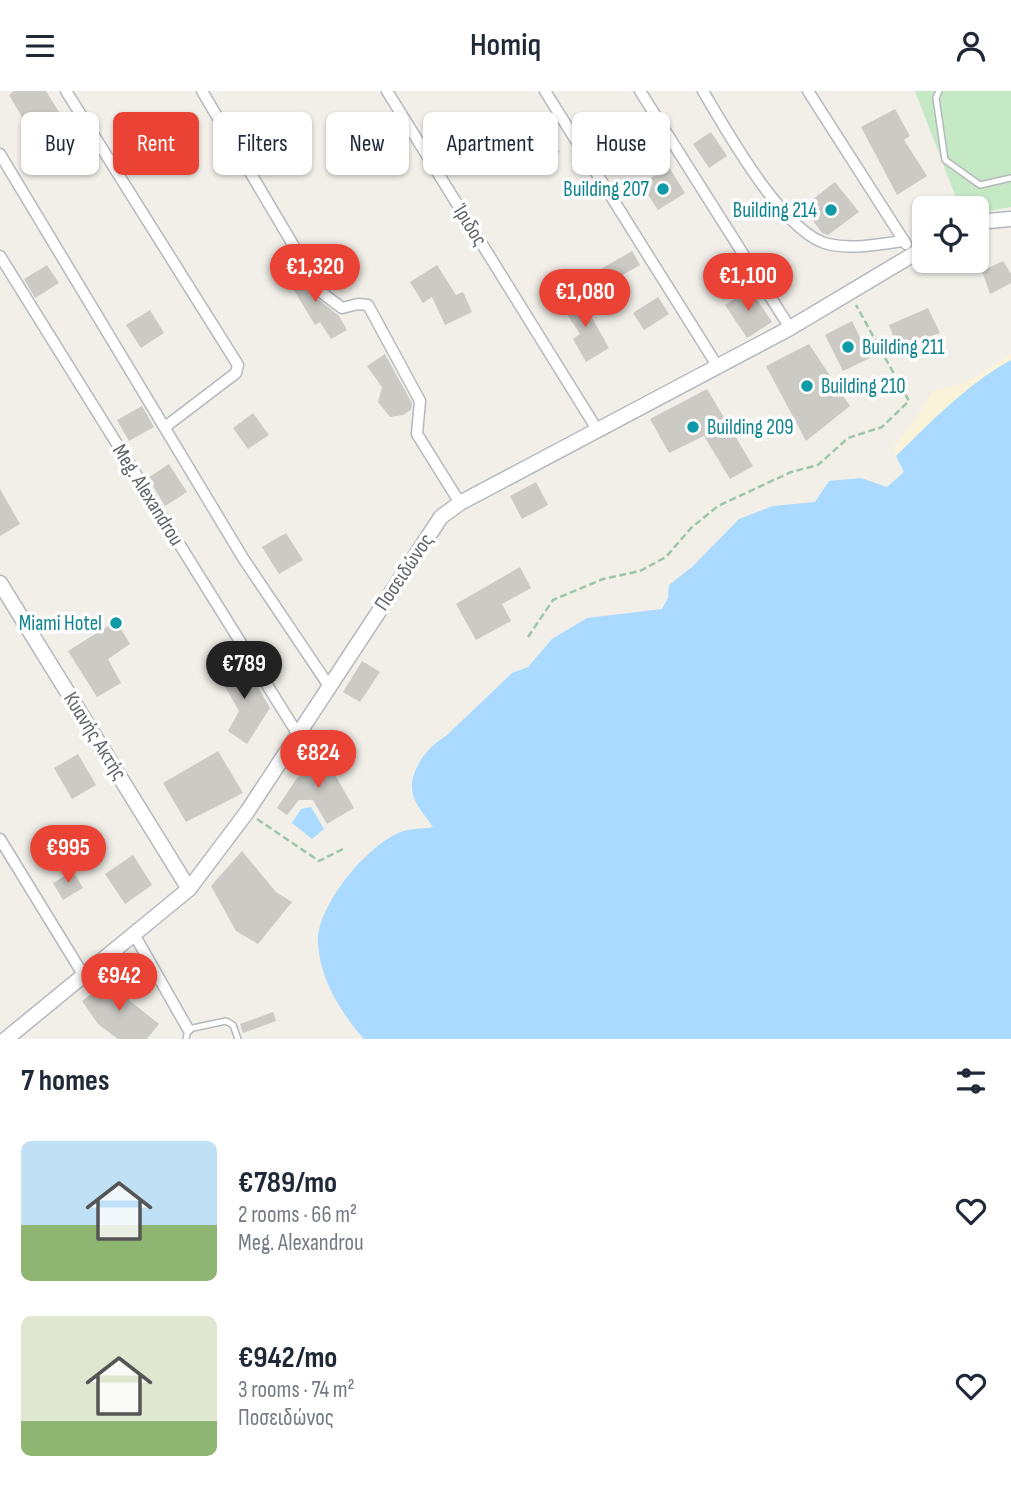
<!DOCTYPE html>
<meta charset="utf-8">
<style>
:root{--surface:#fff;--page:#f2f2f3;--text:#1f2937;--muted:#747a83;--accent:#ea4335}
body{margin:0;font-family:"Sofia Sans Condensed",sans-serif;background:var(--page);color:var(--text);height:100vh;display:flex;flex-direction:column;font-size:26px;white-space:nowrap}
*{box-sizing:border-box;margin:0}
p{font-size:23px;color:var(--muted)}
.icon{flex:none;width:38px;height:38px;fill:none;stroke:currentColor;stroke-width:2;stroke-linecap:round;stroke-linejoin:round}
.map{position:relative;height:948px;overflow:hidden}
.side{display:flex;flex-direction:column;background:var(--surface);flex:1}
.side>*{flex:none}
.top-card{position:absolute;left:21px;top:21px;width:970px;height:63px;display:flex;gap:14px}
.controls{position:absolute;left:912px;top:105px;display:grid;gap:14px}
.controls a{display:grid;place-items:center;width:77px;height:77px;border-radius:10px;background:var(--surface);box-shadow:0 2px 5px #0004;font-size:35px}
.price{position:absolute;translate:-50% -60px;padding:0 16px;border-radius:24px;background:var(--accent);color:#fff;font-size:23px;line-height:46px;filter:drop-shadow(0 2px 4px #0008)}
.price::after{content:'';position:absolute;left:50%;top:42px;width:21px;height:16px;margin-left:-10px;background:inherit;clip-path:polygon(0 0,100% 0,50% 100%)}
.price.selected{background:#222;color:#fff}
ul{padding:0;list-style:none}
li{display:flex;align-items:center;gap:21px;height:175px;padding:0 21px}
li span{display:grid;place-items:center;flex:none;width:196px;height:140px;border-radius:10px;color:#555}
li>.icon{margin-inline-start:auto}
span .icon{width:84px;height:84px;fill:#fffc;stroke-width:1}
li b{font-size:30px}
h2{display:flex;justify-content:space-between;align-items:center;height:84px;padding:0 21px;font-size:30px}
.chip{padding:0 24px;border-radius:10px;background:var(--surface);box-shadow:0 2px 5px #0004;font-size:24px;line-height:63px}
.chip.selected{background:var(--accent);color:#fff}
header{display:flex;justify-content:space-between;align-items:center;height:91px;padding:0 21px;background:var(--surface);font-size:32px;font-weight:600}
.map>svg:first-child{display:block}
.green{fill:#c5e8c5}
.sand{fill:#fbf3d9}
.water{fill:#aadaff}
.building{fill:#cccac5}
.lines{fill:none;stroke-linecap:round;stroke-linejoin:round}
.service-casing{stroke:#b5b8bc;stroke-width:8}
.minor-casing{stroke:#b5b8bc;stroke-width:13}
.tertiary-casing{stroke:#b5b8bc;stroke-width:17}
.path{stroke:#9cc7a9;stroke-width:2.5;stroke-dasharray:7 3.5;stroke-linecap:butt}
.service{stroke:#fff;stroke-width:5}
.minor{stroke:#fff;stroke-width:10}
.tertiary{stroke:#fff;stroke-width:14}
.culture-dot{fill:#0f9aa8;stroke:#fff;stroke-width:2.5}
.labels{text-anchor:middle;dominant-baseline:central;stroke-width:7;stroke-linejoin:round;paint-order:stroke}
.culture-label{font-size:21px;fill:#0d838f;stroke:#fff;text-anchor:end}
.street-label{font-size:21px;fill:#5f6368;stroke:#fff}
</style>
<header><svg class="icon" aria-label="menu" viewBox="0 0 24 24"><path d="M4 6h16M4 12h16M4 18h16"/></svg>Homiq<svg class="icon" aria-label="person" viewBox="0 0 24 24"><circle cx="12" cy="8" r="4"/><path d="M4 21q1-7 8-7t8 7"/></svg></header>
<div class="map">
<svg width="1011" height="948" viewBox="0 0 1011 948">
<rect width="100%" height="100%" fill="#f1efe8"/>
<path class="green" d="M915,0h96v116l-34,6 -1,-5h-16z"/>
<path class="sand" d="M1011,263v11l-115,91 -3,-8 20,-25 19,-31 35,-10z"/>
<g class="water">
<path d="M1011,269v679h-647c-23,-26 -44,-60 -46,-95 -3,-37 50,-100 83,-112 10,-4 22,-3 32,-5 -6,-9 -17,-21 -20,-32 -6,-23 15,-49 33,-59l66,-63 16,-6 24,-28 35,-21 75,-9 6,-11 1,-13 23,-18 47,-48 34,-13 42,-4 14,-21 32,-3 26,9 17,-15 -8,-16c36,-35 71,-72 115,-96z"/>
<path d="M311,716l13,22 -12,10 -20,-16 9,-14z"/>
</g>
<g class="building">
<path d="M14,0h32l16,26 -11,16 -7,-1 -8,4 -4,-2 -23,-39z"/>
<path d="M895,18l15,27 -6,4 23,36 -30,19 -36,-68z"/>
<path d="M290,24l10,18 -13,7 -10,-18z"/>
<path d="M535,26l25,35 -26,16 -21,-34z"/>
<path d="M461,31l22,27 -23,17 -19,-29z"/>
<path d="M711,41l16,24 -18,12 -16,-24z"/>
<path d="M669,76l16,26 -27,17 -17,-26z"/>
<path d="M835,91l24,30 -31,23 -6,-2 -19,-26z"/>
<path d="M632,160l8,14 -31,18 -8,-14z"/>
<path d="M1003,170l8,13v9l-21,11 -8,-23z"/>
<path d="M295,173l20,32 24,20 8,14 -16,9 -11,-17 -5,3 -32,-53z"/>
<path d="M47,174l12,18 -24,15 -11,-19z"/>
<path d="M437,174l19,30 7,-3 9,20 -27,13 -13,-28 -9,6 -13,-21z"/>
<path d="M750,198l22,33 -25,16 -22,-33z"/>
<path d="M578,202l31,55 -23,14 -13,-23 7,-5 -19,-29z"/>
<path d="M658,206l11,17 -25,16 -11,-17z"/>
<path d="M928,217l12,25 -42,15 -9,-23z"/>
<path d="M150,219l14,23 -23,15 -15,-23z"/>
<path d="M852,230l18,37 -27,13 -18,-36z"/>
<path d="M809,253l41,62 -44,35 -40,-75z"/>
<path d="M385,263l27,49 -1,7 -8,5 -13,2 -12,-15 4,-15 -15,-21z"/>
<path d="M707,298l46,77 -23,13 -26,-43 -35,17 -19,-34z"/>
<path d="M142,315l12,21 -25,14 -12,-21z"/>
<path d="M253,322l16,22 -21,14 -15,-21z"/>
<path d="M169,373l18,28 -22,14 -17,-28z"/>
<path d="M536,391l12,23 -26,14 -12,-23z"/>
<path d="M0,398l20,35 -20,12z"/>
<path d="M286,442l17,27 -24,14 -17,-27z"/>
<path d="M520,476l11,21 -29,16 9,17 -35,19 -20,-36z"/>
<path d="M116,530l14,23 -22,15 13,24 -24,14 -29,-46z"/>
<path d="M242,569l28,48 -23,36 -19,-13 11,-20 -22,-38z"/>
<path d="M362,570l18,11 -20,30 -17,-10z"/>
<path d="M218,660l25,42 -57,29 -23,-39z"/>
<path d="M312,661l15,9 27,47 -27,16 -14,-24h-14l-12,15 -10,-7 20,-30 7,-4 -3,-5z"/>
<path d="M78,663l18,31 -24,14 -18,-31z"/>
<path d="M242,760l34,41 16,10 -34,42 -22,-13 -25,-45z"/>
<path d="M133,764l19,30 -27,19 -20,-30z"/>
<path d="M73,780l10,17 -20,12 -10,-17z"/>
<path d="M115,886l15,24 29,23 -12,15h-29l-20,-15 -16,-23z"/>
<path d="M273,921l3,9 -33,12 -3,-9z"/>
</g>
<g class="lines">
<defs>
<g id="service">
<path d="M939,0l-3,7 9,62 35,25 31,-7"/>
<path d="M186,948l2,-10 38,-8 7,4 5,14"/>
</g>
<g id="minor">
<path d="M66,0l172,274 -2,8 -71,54"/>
<path d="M202,0l119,201 21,16 16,-4 10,1 52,96 -3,33 43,69"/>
<path d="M387,0l211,340"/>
<path d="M545,0l173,276"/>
<path d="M640,0l150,237"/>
<path d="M703,0c23,39 81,143 125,153 25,6 51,0 76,-3"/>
<path d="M808,0l98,153"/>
<path d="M0,63l243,404 86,128"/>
<path d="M0,165l297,477"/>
<path d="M0,748l84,137"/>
<path d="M135,845l53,93"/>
</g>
<g id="tertiary">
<path d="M976,131l35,-3"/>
<path d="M0,492l189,306"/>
<path d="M6,948l183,-150 58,-77 194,-295 19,-14 330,-175 134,-80"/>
</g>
</defs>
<use href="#service" class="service-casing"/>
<use href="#minor" class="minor-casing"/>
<use href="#tertiary" class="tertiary-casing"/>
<g class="path">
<path d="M528,546l25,-37 50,-21 37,-8 26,-14 25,-29 27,-22 73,-34 27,-7 30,-27 34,-11 27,-26 -53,-96"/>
<path d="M257,728l62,42 24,-12"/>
</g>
<use href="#service" class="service"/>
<use href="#minor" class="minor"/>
<use href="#tertiary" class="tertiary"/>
</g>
<g class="culture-dot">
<circle cx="663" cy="98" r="7"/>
<circle cx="831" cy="119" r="7"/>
<circle cx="848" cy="256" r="7"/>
<circle cx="807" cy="295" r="7"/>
<circle cx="693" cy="336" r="7"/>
<circle cx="116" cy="532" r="7"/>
</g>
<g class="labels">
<g class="culture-label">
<text x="649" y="98">Building 207</text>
<text x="817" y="119">Building 214</text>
<text x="862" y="256" text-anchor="start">Building 211</text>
<text x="821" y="295" text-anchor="start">Building 210</text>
<text x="707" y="336" text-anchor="start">Building 209</text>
<text x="102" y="532">Miami Hotel</text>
</g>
<g class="street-label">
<text transform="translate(470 134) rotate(58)">Ίριδος</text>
<text transform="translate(148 404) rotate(58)">Meg. Alexandrou</text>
<text transform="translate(404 481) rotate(-56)">Ποσειδώνος</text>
<text transform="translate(95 645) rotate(58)">Κυανής Ακτής</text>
</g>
</g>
</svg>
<div class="controls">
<a><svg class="icon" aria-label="locate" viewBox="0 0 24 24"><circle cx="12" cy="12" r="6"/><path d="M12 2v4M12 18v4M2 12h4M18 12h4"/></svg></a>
</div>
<b class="price" style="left:315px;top:213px">€1,320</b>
<b class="price" style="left:748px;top:222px">€1,100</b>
<b class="price" style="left:585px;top:238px">€1,080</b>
<b class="price selected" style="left:244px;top:610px">€789</b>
<b class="price" style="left:318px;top:699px">€824</b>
<b class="price" style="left:68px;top:794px">€995</b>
<b class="price" style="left:119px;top:922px">€942</b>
<div class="top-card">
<a class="chip">Buy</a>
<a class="chip selected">Rent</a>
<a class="chip">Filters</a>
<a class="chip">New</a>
<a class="chip">Apartment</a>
<a class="chip">House</a>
</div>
</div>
<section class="side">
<h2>7 homes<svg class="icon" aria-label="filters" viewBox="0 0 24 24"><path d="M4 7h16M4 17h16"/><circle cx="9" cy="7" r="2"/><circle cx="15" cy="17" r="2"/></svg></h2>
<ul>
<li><span style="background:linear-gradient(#bfe0f5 60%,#8fb573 0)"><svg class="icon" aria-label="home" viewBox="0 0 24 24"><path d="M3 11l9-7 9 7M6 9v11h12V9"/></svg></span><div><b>€789/mo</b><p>2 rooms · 66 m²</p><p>Meg. Alexandrou</p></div><svg class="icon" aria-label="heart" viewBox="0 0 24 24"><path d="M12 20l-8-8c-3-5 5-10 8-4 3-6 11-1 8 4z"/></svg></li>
<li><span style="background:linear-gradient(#dfe7d0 75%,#8fb573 0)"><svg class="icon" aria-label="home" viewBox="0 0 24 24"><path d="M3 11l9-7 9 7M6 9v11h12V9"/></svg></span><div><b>€942/mo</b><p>3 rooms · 74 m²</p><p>Ποσειδώνος</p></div><svg class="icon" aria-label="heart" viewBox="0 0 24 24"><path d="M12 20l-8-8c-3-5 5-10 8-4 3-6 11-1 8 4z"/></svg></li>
</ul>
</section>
